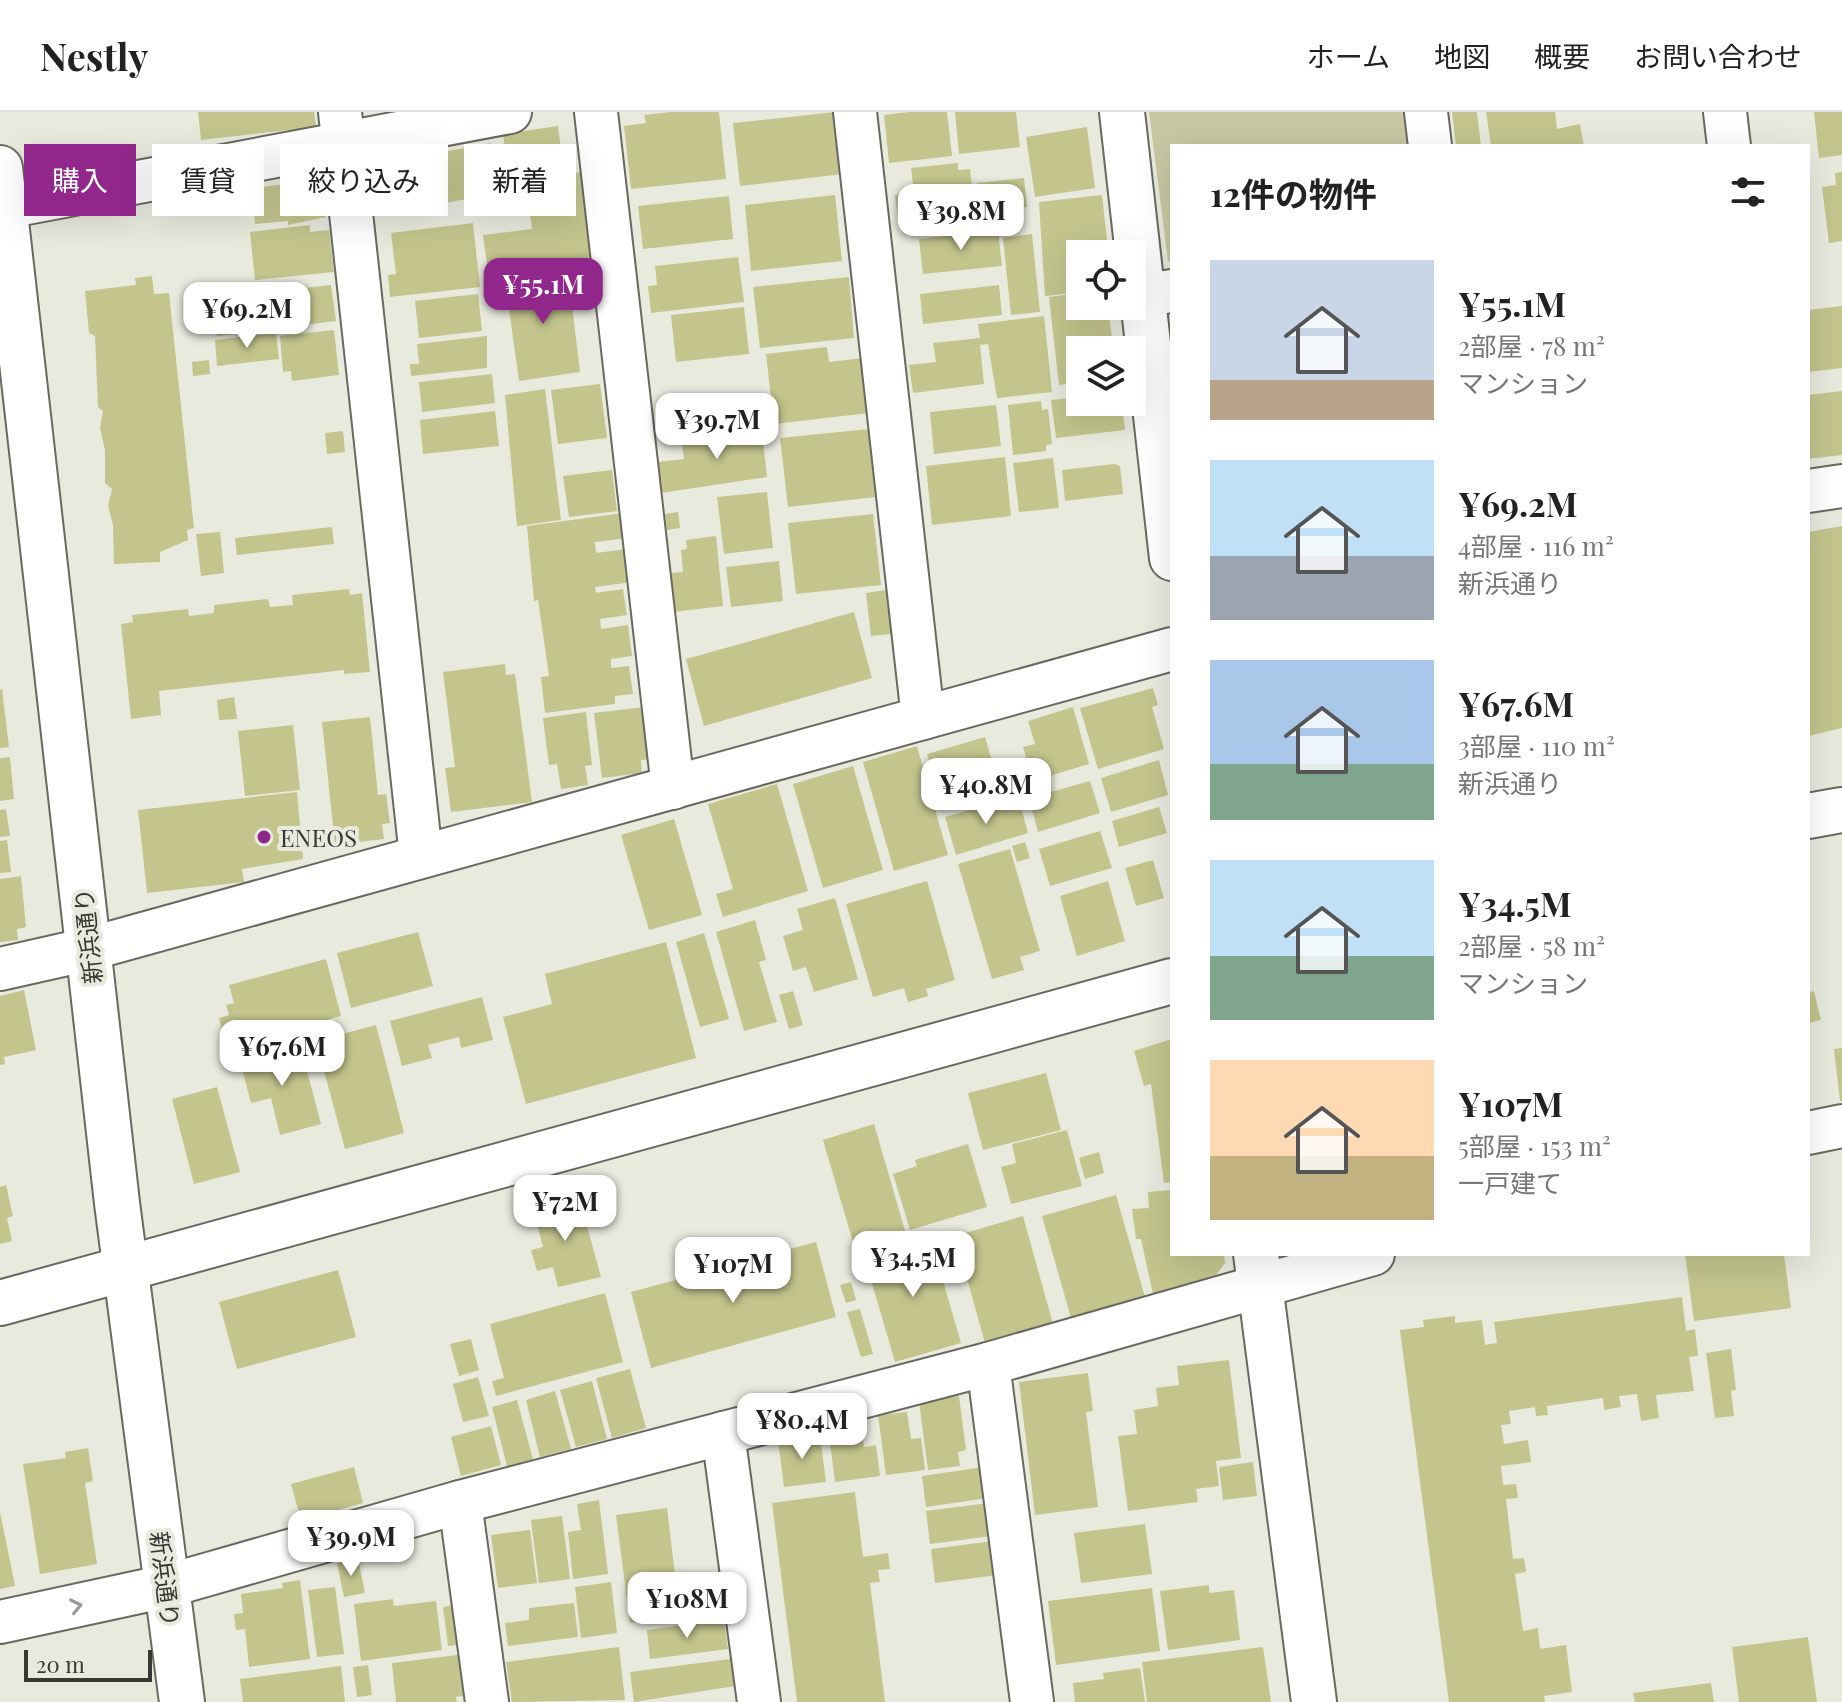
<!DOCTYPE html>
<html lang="ja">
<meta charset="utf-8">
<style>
:root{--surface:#fff;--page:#f2f2f2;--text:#222;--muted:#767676;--line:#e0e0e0;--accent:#91278a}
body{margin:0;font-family:"Playfair Display","Noto Sans JP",serif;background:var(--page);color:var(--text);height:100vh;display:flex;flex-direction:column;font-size:30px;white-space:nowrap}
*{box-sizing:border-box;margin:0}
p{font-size:26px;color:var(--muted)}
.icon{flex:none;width:44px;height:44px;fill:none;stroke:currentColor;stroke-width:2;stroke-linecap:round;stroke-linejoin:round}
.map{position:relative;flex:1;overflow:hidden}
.side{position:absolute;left:1170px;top:32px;width:640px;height:1112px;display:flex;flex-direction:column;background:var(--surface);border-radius:0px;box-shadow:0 8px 32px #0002}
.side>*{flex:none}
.banner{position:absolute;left:24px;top:32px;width:760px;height:72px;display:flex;gap:16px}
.controls{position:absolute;left:1066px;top:128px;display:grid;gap:16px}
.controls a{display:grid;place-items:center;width:80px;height:80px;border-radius:0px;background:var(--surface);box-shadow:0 8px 32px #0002;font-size:40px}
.scale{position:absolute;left:24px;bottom:20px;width:128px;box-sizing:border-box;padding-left:8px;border:4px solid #373733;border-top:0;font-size:22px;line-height:28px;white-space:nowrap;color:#373733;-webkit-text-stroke:6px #e9eade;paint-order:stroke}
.price{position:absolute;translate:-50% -68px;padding:0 18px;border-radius:16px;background:#fff;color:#222;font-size:26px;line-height:52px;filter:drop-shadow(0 2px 4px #0008)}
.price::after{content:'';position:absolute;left:50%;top:48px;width:24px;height:18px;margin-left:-12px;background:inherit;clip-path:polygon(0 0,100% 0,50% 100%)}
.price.on{background:var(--accent);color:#fff}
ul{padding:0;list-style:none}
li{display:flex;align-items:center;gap:24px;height:200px;padding:0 40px}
li span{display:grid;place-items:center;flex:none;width:224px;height:160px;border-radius:0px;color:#555}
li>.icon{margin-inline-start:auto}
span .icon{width:96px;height:96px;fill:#fffc;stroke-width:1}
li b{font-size:34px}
h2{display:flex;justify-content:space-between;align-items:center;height:96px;padding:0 40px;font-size:34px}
.tag{padding:0 28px;border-radius:0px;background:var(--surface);box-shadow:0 8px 32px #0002;font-size:28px;line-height:72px}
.tag.on{background:var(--accent);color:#fff}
header{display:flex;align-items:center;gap:48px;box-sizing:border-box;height:112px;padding:0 40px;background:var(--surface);border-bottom:2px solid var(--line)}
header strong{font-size:38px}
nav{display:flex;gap:44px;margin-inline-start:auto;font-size:28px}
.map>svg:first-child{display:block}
.green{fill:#c7c8a2}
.building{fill:#c3c58d}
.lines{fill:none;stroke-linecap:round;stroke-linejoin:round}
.minor-casing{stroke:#68695f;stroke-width:46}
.tertiary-casing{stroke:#68695f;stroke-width:48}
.minor{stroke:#fff;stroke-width:42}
.tertiary{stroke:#fff;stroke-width:44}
.oneway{stroke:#9b9b99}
.poi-dot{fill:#91278a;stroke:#e9eade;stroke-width:3}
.labels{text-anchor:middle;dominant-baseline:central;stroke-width:8;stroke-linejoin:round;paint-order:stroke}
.poi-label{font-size:24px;fill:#373733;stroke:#e9eade;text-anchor:start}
.street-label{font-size:24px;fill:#373733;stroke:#e9eade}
</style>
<header>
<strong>Nestly</strong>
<nav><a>ホーム</a><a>地図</a><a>概要</a><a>お問い合わせ</a></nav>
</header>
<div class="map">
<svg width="1842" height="1590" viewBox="0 0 1842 1590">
<rect width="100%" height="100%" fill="#e9eade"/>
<path class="green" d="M1149,0h262l3,34h-242v118l-4,-3z"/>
<g class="building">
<path d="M198,0h116l2,15 -115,13z"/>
<path d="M671,0h48l7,67 -95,10 -7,-63 22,-3 -2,-8z"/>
<path d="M836,0l7,62 -103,12 -7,-63z"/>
<path d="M909,0h38l5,44 -63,7 -5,-48z"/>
<path d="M955,0h61l4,35 -61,7z"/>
<path d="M1452,0h25l4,34h-25z"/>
<path d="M1486,0h69l2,17 23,-5 4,22h-93z"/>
<path d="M1814,0h28v43l-23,3z"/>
<path d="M558,14l3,24 12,-2 3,23 -67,9 -6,-46z"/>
<path d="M1087,15l8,61 -60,9 -9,-60z"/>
<path d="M491,31l12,61 -17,3 -2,-11 -85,15 -2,-8 -15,3 -6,-34 16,-2 -2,-8z"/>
<path d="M958,51v7l12,-1 5,41 -77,9 -3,-24 19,-3 -3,-24z"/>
<path d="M581,60l4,4 10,81 -107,15 -5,-37 49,-6 -6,-45 11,-1 -1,-5z"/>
<path d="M1842,60v69l-13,2 -7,-56 14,-2 -1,-12z"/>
<path d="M1024,66l3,29 -47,6 -3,-30z"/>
<path d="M322,68l4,37 -38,8v-4l-33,3 -4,-36z"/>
<path d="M835,83l7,66 -91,10 -6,-66z"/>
<path d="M1102,83l5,45h-6l1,14h-22v38l-35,4 -6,-94z"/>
<path d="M729,84l4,43 -90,10 -5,-43z"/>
<path d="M473,111l7,64 -90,10 -2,-22 8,-1 -5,-41z"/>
<path d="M310,113v7l19,-2 5,42 -79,8 -5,-48z"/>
<path d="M998,118l4,36 -79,8 -4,-35z"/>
<path d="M1032,122l8,78 -29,3 -8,-77z"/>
<path d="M738,145l6,45 -93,11 -3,-27 9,-1 -2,-19z"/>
<path d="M568,160l12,100 -61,9 -14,-101z"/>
<path d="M152,164l2,18 15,-1 25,235 -7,2 1,10 -28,12v10l-46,2 -1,-39 -5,-19 4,-17 -7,-6v-33l-5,-22 3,-17 -5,-4 -3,-71 -6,-3 -4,-42 51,-6 -1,-7z"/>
<path d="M849,165l5,61 -94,10 -7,-61z"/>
<path d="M331,173l5,36 -64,8 -4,-37z"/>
<path d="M999,173l3,30 -79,9 -3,-30z"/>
<path d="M263,175l5,43 -51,6 -5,-43z"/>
<path d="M478,182l4,37 -63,7 -4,-37z"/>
<path d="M1072,182l1,6 7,-1v7h28l4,33h6l1,11h-39v32l-21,3 -10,-88z"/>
<path d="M1842,194v62l-34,4v-62z"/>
<path d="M744,195l5,47 -73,8 -5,-47z"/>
<path d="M1044,204l8,76 -55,6 -9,-54 -8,1 4,39 -71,9 -4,-28 27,-3 -3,-19 47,-5 -2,-14z"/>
<path d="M334,218l5,45 -47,6 -1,-10 -8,1 -3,-36z"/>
<path d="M276,221l3,26 -62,7 -2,-26z"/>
<path d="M487,224v32l-76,8 -1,-12h9l-2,-20z"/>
<path d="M827,235l2,15 34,-4 6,55 -95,11 -8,-70z"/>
<path d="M209,248l1,14 -17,2 -1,-14z"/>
<path d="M492,262l3,29 -73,9 -3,-30z"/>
<path d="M600,272l7,54 -49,6 -7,-54z"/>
<path d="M545,277l16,131 -44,6 -12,-131z"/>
<path d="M1842,279v64l-34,4v-64z"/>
<path d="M1080,285v5h16v5l26,-3 3,26 -69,8 -5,-38z"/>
<path d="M1041,289l1,9 6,-1 4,35 -6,1v6l-33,4 -5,-50z"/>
<path d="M996,293l5,41 -67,8 -4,-42z"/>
<path d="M495,299l4,35 -76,8 -3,-34z"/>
<path d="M761,310l6,55 -106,16 -4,-31 27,-3 -2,-16 46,-5 -1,-12z"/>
<path d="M869,317l7,68 -88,10 -8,-69z"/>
<path d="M343,319l2,21 -18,2 -2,-21z"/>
<path d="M1005,345l6,59 -79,9 -6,-59z"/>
<path d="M1053,346l6,50 -40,4 -6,-49z"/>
<path d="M1115,352l5,2 3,28 -58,7 -3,-31z"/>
<path d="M612,358l5,41 -48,6 -6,-41z"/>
<path d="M767,380l6,56 -49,6 -7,-57z"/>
<path d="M678,400l2,16 -13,2 -2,-16z"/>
<path d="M624,401l3,25 -32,4 1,11 31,-4 5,33 -37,5 1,6 27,-4 4,26 -27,4 1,10 27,-4 4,31 -21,3v9l18,-2 4,28 -18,2v8l-70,9 -4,-36 8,-1 -11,-76 -4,1 -7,-75z"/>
<path d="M873,402l8,71 -85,9 -8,-71z"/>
<path d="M1842,414v202l-34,8v-204z"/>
<path d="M332,415l2,17 -97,11 -2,-17z"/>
<path d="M220,420l4,41 -23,3 -5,-42z"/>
<path d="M716,424l7,70 -49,6 -4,-39 13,-1 -2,-22 6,-1 -1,-9z"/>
<path d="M779,449l4,40 -52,6 -5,-40z"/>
<path d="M349,477l1,6 12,-2 8,79 -26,2v-4l-185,21 2,24 -30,4 -10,-95 12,-2 -1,-7 56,-6 1,7 25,-3v-8l54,-6 2,8 23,-2 -1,-10z"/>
<path d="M886,478l5,44 -20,2 -5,-43z"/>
<path d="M854,500l18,66 -168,48 -18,-67z"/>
<path d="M505,552l1,11 9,-1 17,128 -81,10 -6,-44 10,-1 -12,-95z"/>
<path d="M1153,576l5,17 -6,2 12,42 -66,20 -18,-61z"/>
<path d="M2,577l7,58 -9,1v-58z"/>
<path d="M234,585l3,22 -18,1 -2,-20z"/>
<path d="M645,595l7,52 -11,1 1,13 -40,5 -8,-65z"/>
<path d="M1073,595l16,57 -56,17 -10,-34 12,-3 -7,-23z"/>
<path d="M586,600l6,53 -7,1 3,19 -27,4 -4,-25 -8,1 -6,-47z"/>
<path d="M370,605l8,78 8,-1 4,29 -8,1 2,15 -49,6 -13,-123z"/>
<path d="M293,613l7,65 -55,6 -7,-65z"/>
<path d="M985,625l14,47 -58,17 -14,-47z"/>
<path d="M917,634l31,109 -54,16 -31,-109z"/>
<path d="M10,645l4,42 -14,2v-43z"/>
<path d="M1159,648l9,35 -57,17 -10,-34z"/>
<path d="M853,654l30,104 -60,18 -30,-104z"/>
<path d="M1090,669l10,32 -62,19 -9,-34z"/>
<path d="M777,672l31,107 -85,26 -7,-23 17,-5 -25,-85z"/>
<path d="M297,680l6,67 -61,10 2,13 -97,11 -9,-83z"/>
<path d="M1019,688l9,33 -72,22 -11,-38 56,-16 1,4z"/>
<path d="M1159,695l8,26 -48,14 -7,-26z"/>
<path d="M6,697l4,27 -10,1v-27z"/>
<path d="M674,707l28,96 -53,15 -28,-95z"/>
<path d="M1100,719l12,37 -62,18 -11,-37z"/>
<path d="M7,728l4,32 -11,1v-32z"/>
<path d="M1025,730l5,16 -13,4 -5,-16z"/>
<path d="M1010,737l30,102 -20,6 4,13 -32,9 -34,-115z"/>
<path d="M1153,748l11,38 -28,8 -11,-38z"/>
<path d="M21,764l5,51 -9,2 1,11 -18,2v-63z"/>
<path d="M927,769l28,99 -29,9 2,7 -20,6 -4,-14 -31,9 -27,-93z"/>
<path d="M1108,769l17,60 -48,15 -17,-60z"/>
<path d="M835,786l23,81 -44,13 -8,-25 -13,4 -10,-35 20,-6 -6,-21z"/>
<path d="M755,808l11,40 -7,2 18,60 -33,9 -28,-99z"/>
<path d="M418,820l15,54 -82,22 -14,-55z"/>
<path d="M704,821l25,86 -29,8 -24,-85z"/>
<path d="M666,830l30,116 -170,46 -23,-87 49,-13 -7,-30z"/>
<path d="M326,847l15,57 -114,31 -8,-29 10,-3 -3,-10 8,-2 -5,-18z"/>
<path d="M24,878l12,60 -32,7 1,7 -5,1v-69z"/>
<path d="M793,879l10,34 -14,4 -10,-34z"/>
<path d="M1814,879l7,29 -13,3v-30z"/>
<path d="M482,885l11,43 -32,8 -2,-11 -31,8 4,13 -30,8 -12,-45z"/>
<path d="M376,913l28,108 -59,16 -29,-108z"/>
<path d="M1172,927v143l-8,1 -13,-99 -7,2 -10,-35z"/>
<path d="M277,935l3,11 22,-6 19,72 -41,11 -9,-37 -20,5 -12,-46z"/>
<path d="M1842,936v53h-2l-6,-52z"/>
<path d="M1046,961l15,57 -78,20 -15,-57z"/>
<path d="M217,975l23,85 -46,12 -22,-85z"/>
<path d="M874,1012l32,110 -51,15 -32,-109z"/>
<path d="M1067,1018l15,56 -71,18 -10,-37 15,-4 -4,-19z"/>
<path d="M968,1032l19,63 -77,23 -17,-56 24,-8 -2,-6z"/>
<path d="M1099,1040l5,21 -19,6 -6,-21z"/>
<path d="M6,1073l7,31 -6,2 5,23 -12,3v-57z"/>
<path d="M1172,1078v64h52l1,9 -9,12 -63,19 -12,-55h-5l-4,-30 17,-1 -1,-16z"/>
<path d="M1116,1083l29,102 -74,21 -29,-102z"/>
<path d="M579,1085l22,80 -43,10 -5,-20 -16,4 -6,-21 12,-3 -10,-38z"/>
<path d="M1023,1104l30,108 -68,19 -30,-107z"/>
<path d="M930,1124l31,107 -66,19 -31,-106z"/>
<path d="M816,1130l20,75 -185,51 -20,-76z"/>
<path d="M1685,1142h99l7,54 -97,13z"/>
<path d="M338,1158l18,67 -119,32 -18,-67z"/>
<path d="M851,1170l5,18 -10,3 -6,-18z"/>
<path d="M605,1181l18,69 -127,34 -4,-15 12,-3 -14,-54z"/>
<path d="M1682,1185l4,34 9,-2 3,27 -9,1 5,34 -38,4 3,23 -18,3 -4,-27 -18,2 2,11 -17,3 -1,-12 -56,8 1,9 -12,1 -1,-9 -26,4 2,13 -10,1 3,19 24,-4 3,22 -30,4 2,19 13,-1 2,14 -12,1 7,60 11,-1 2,14 -11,2 8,57 15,-3 2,21 26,-4 6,47 -28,4 1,6h-96l-49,-372 24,-3 -1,-7 32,-4v7l27,-3 3,25 12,-2 -3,-21z"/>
<path d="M860,1197l13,45 -12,3 -14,-45z"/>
<path d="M471,1227l8,31 -20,6 -9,-32z"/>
<path d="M1731,1237l5,41 -5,1 3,25 -19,2 -9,-65z"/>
<path d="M1229,1248l12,98 -25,3 3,25 -23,3 2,13 -70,9 -10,-75 19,-2 -3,-24 24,-4 -2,-18 23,-3 -2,-19z"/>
<path d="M630,1257l16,59 -34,10 -16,-60z"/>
<path d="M1088,1261l5,38 -7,1 12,95 -63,8 -16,-133z"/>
<path d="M478,1265l11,39 -26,6 -10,-38z"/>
<path d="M592,1269l15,58 -31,8 -16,-57z"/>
<path d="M555,1279l16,58 -31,8 -14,-57z"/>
<path d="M959,1284l7,54 -8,2 2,14 -32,4 -9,-68z"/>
<path d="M517,1288l17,63 -26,7 -16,-63z"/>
<path d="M907,1300l4,27 10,-1 4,32 -39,5 -8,-60z"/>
<path d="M861,1311l3,24 12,-2 4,31 -45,6 -7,-55z"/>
<path d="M491,1314l10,39 -40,11 -10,-39z"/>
<path d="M820,1323l6,47 -42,5 -6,-47z"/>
<path d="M88,1336l5,33 -8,2 12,81 -57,10 -17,-110 43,-6 -1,-6z"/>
<path d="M1253,1350l4,34 -34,4 -4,-33z"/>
<path d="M354,1355l9,36 -62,17 -10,-36z"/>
<path d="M984,1355l4,31 -62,9 -4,-31z"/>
<path d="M855,1380l8,65 25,-4 2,16 -12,1 2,12 -10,1 15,119h-88l-25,-199z"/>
<path d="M599,1388l9,74 -35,5 -5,-47 13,-2 -4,-26z"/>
<path d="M989,1391l3,33 -62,8 -4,-33z"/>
<path d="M667,1396l13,108 -50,7 -14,-108z"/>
<path d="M0,1400l15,74 -15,3z"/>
<path d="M562,1404l8,63 -31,4 -8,-63z"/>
<path d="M1145,1412l7,50 -71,9 -7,-50z"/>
<path d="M530,1418l7,53 -39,5 -7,-53z"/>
<path d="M994,1429l4,34 -63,8 -4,-34z"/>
<path d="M358,1447l7,34 -21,4 -7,-34z"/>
<path d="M300,1468l10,79 -61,8 -4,-38 -9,1 -2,-16 9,-1 -2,-19 42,-6 -1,-5z"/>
<path d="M611,1470l6,51 -36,5 -6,-51z"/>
<path d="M1209,1473v8l25,-3 6,50 -72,10 -8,-59z"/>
<path d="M335,1475l9,67 -27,3 -9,-67z"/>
<path d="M1152,1476l8,63 -104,14 -8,-64z"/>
<path d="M393,1487l1,7 42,-5 6,49 -81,11 -7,-57z"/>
<path d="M574,1491l4,34 -70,9 -3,-23 24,-3v-12z"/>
<path d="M458,1492l6,40 -16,2 -5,-39z"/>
<path d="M724,1508l4,29 -78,10 -3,-29z"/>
<path d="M1808,1525l9,65h-78l-7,-55z"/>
<path d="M619,1535l6,53 -113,2 -6,-40z"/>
<path d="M1263,1535l8,55h-124l-5,-40z"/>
<path d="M465,1542l5,41 -14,2 1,5h-61l-4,-39z"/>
<path d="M738,1546l3,27 -107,17 -4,-30z"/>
<path d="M368,1553l4,30 -15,2 -4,-30z"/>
<path d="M341,1554l4,36h-102l-3,-23z"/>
<path d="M1140,1556l5,34h-70l-2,-19 31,-4 -1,-6z"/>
<path d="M1711,1571l3,19h-79l-2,-9z"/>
</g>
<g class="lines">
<defs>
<g id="minor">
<path d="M340,0l81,744"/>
<path d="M596,0l77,676"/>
<path d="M855,0l68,606"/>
<path d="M1426,0l4,34"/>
<path d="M1725,0l4,34"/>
<path d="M0,96l510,-96"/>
<path d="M1144,183l28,-4"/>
<path d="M1808,379l34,-5"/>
<path d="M0,857l89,-20 1083,-300"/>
<path d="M1808,1021l34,-7"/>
<path d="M988,1252l44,338"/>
<path d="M723,1321l36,269"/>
<path d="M460,1390l27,200"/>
<path d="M0,1510l167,-36 293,-84 528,-138 385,-110"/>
</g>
<g id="tertiary">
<path d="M1122,0l50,446"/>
<path d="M0,56l117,1035 65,499"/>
<path d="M1808,704l34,-6"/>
<path d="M1256,1142l58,448"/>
<path d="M0,1191l1172,-322"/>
</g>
</defs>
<use href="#minor" class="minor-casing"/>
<use href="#tertiary" class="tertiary-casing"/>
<use href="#minor" class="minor"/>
<use href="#tertiary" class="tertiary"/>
</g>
<defs><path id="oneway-chevron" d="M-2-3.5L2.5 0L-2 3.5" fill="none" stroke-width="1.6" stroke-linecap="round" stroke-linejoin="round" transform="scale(2)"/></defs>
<use class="oneway" href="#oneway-chevron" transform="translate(76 1494) rotate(-12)"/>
<circle class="poi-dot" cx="264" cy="725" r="8"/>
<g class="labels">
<g class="poi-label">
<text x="280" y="725">ENEOS</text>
</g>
<g class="street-label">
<text transform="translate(87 824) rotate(-96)">新浜通り</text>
<text transform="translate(166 1467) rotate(83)">新浜通り</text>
</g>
</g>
</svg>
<div class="controls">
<a><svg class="icon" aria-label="locate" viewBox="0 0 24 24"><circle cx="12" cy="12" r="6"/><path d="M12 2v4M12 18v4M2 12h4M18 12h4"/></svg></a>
<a><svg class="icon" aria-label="layers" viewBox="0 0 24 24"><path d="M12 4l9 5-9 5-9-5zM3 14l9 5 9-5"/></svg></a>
</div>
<div class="scale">20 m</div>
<b class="price" style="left:961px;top:140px">¥39.8M</b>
<b class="price on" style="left:543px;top:214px">¥55.1M</b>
<b class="price" style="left:247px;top:238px">¥69.2M</b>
<b class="price" style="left:717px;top:349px">¥39.7M</b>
<b class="price" style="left:986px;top:714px">¥40.8M</b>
<b class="price" style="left:282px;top:976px">¥67.6M</b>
<b class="price" style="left:565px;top:1131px">¥72M</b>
<b class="price" style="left:913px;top:1187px">¥34.5M</b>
<b class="price" style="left:733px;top:1193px">¥107M</b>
<b class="price" style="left:802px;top:1349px">¥80.4M</b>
<b class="price" style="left:351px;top:1466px">¥39.9M</b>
<b class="price" style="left:687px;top:1528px">¥108M</b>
<div class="banner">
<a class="tag on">購入</a>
<a class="tag">賃貸</a>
<a class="tag">絞り込み</a>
<a class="tag">新着</a>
</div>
<section class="side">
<h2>12件の物件<svg class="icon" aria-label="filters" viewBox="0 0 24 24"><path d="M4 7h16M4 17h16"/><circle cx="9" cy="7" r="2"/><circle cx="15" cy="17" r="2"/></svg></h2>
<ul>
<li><span style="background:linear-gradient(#c9d6e8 75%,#b9a48a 0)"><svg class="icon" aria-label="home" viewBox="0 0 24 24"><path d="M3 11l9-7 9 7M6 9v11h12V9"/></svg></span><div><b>¥55.1M</b><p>2部屋 · 78 m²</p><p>マンション</p></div></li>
<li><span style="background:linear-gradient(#bfe0f5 60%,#9aa5b1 0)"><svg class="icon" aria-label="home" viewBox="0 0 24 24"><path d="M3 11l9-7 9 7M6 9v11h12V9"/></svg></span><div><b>¥69.2M</b><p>4部屋 · 116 m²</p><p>新浜通り</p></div></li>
<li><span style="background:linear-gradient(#a9c7e8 65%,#7fa58c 0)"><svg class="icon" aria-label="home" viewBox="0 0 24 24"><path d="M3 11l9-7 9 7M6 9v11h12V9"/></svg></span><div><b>¥67.6M</b><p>3部屋 · 110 m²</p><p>新浜通り</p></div></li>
<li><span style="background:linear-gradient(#bfe0f5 60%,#7fa58c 0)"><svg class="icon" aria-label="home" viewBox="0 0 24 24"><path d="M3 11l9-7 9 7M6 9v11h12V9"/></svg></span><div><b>¥34.5M</b><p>2部屋 · 58 m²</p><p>マンション</p></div></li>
<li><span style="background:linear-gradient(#ffd9b3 60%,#c2b280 0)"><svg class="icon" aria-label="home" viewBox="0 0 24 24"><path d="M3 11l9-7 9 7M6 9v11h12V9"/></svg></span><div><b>¥107M</b><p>5部屋 · 153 m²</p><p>一戸建て</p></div></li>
</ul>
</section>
</div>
